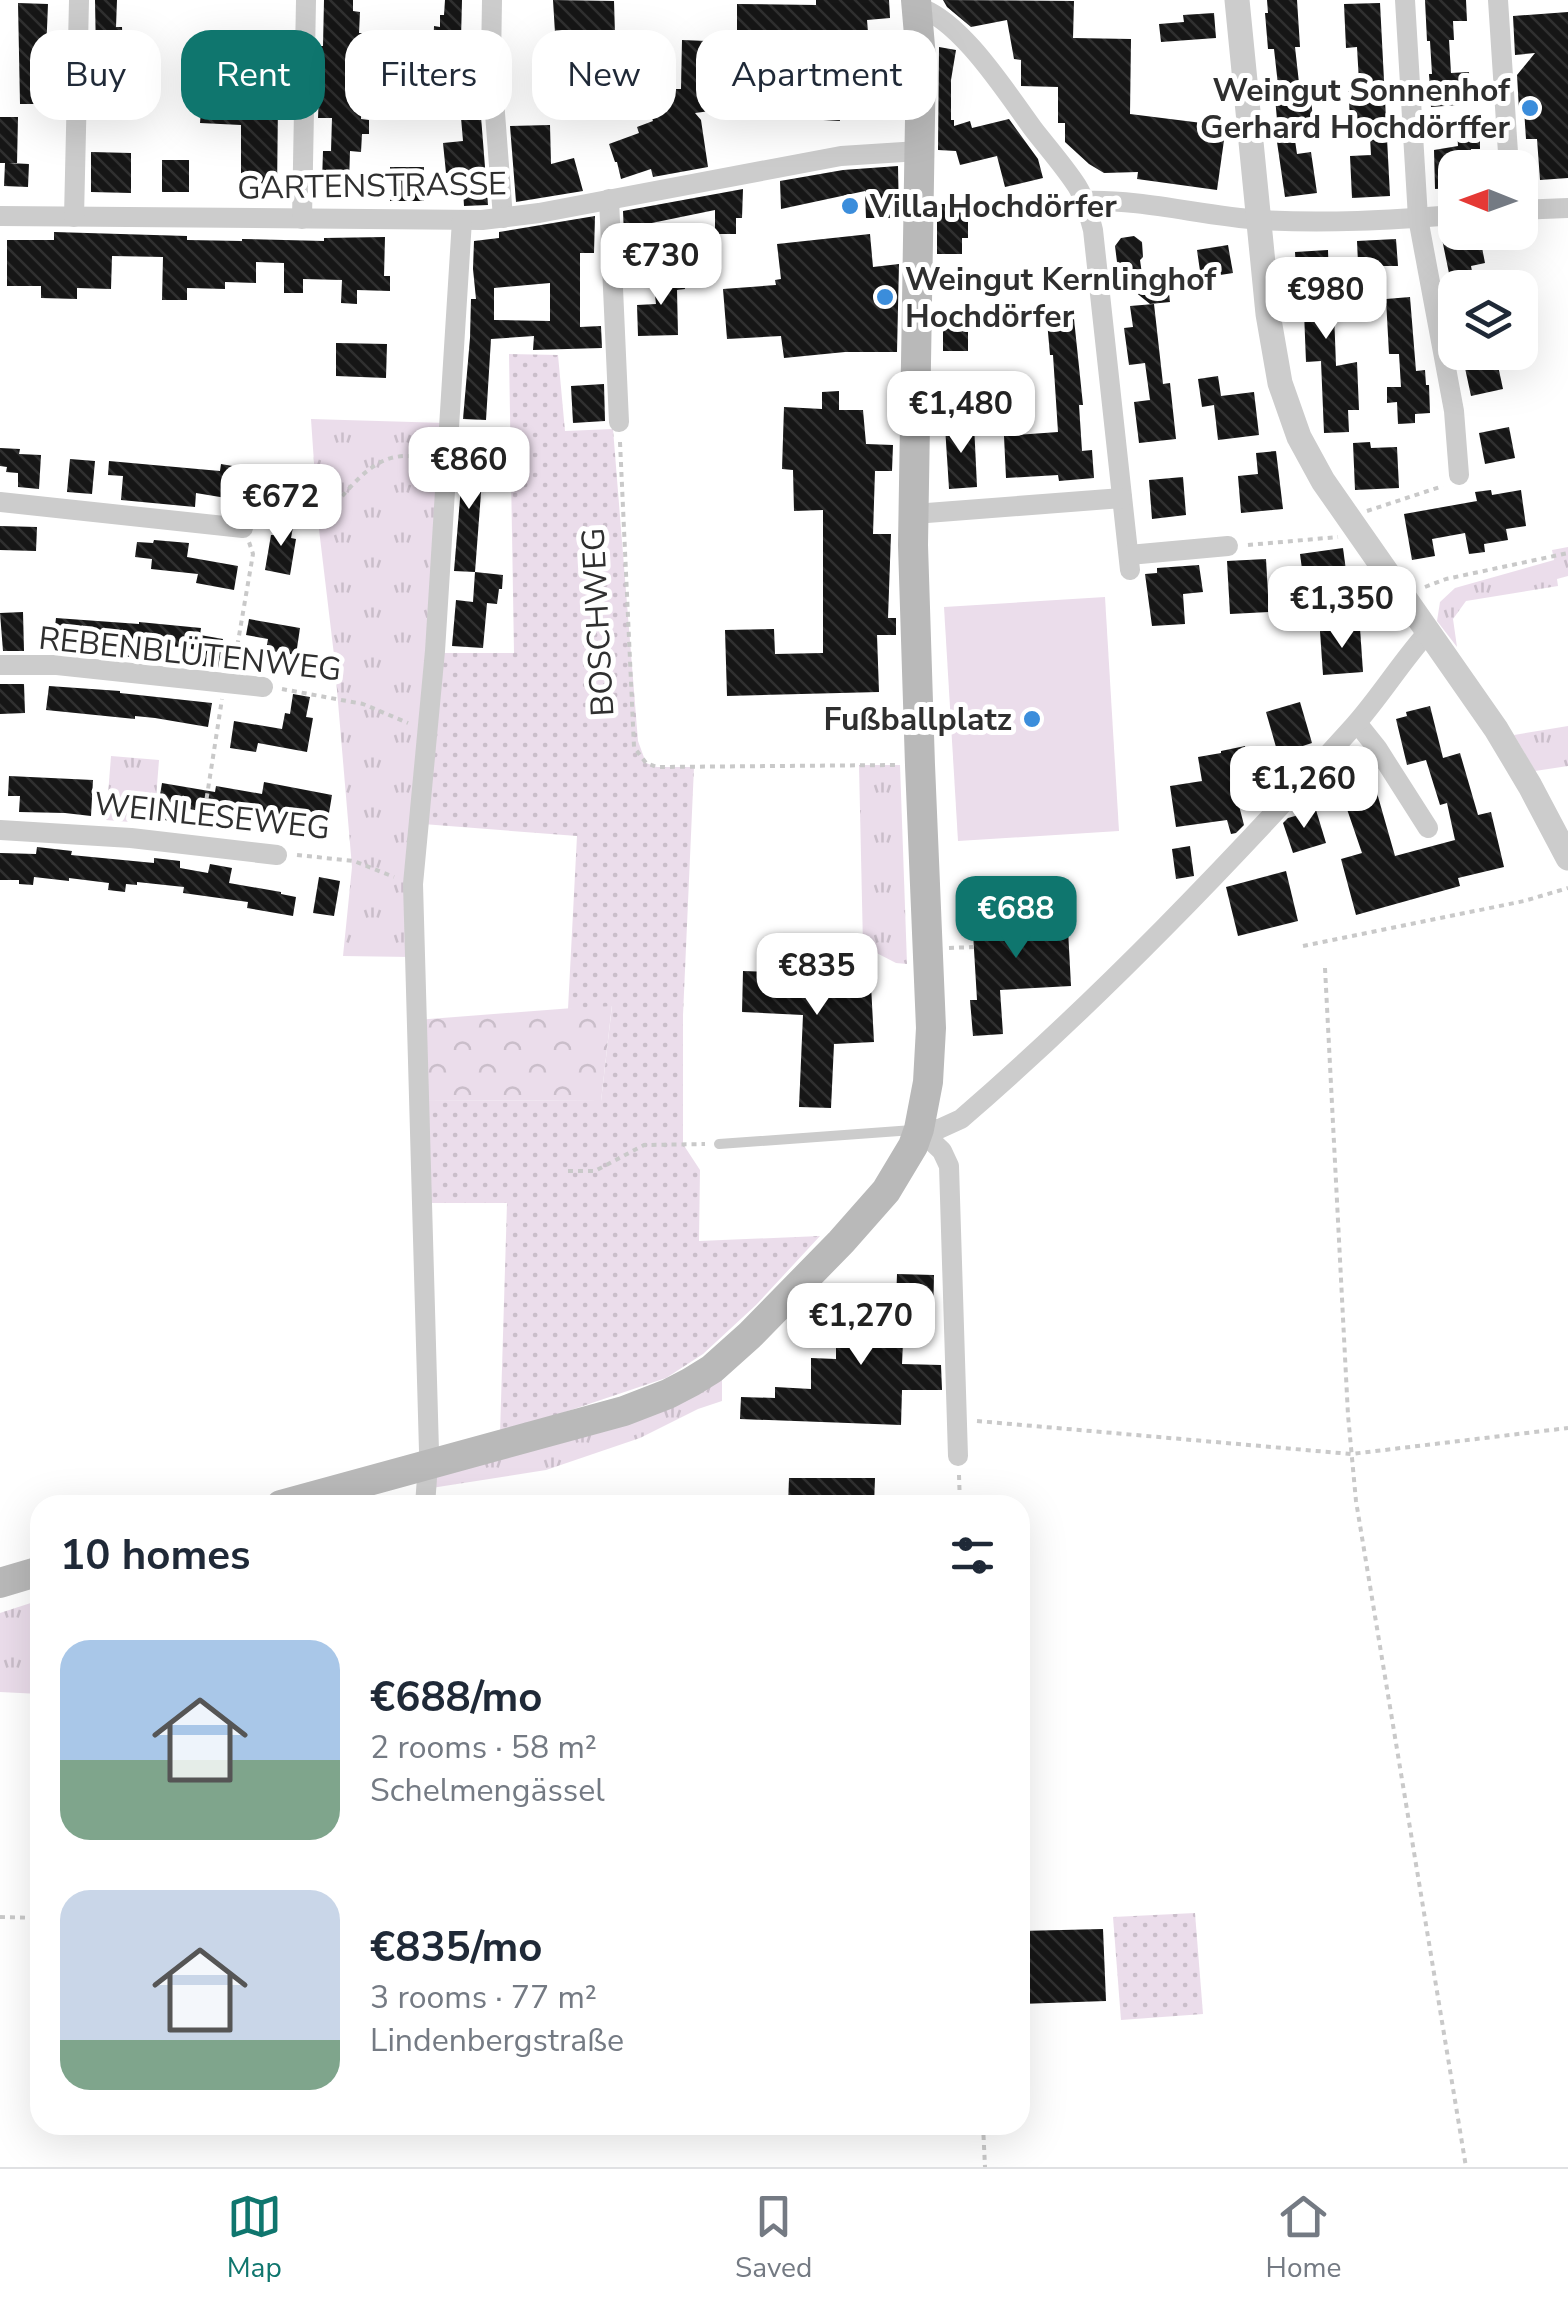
<!DOCTYPE html>
<meta charset="utf-8">
<style>
:root{--surface:#fff;--page:#f6f6f7;--text:#1f2937;--muted:#747a83;--line:#e0e1e3;--accent:#0f766e}
body{margin:0;font-family:"Nunito Sans",sans-serif;background:var(--page);color:var(--text);height:100vh;display:flex;flex-direction:column;font-size:38px;white-space:nowrap}
*{box-sizing:border-box;margin:0}
p{font-size:32px;color:var(--muted)}
.icon{flex:none;width:55px;height:55px;fill:none;stroke:currentColor;stroke-width:2;stroke-linecap:round;stroke-linejoin:round}
.map{position:relative;flex:1;overflow:hidden}
.side{position:absolute;left:30px;top:1495px;width:1000px;height:640px;display:flex;flex-direction:column;background:var(--surface);border-radius:30px;box-shadow:0 10px 40px #0002}
.side>*{flex:none}
.banner{position:absolute;left:30px;top:30px;width:1000px;height:90px;display:flex;gap:20px}
.needle{width:65px;rotate:271deg}
.tools{position:absolute;left:1438px;top:150px;display:grid;gap:20px}
.tools a{display:grid;place-items:center;width:100px;height:100px;border-radius:20px;background:var(--surface);box-shadow:0 10px 40px #0002;font-size:50px}
.price{position:absolute;translate:-50% -85px;padding:0 22px;border-radius:20px;background:#fff;color:#222;font-size:32px;line-height:65px;filter:drop-shadow(0 2px 5px #0008)}
.price::after{content:'';position:absolute;left:50%;top:60px;width:30px;height:22px;margin-left:-15px;background:inherit;clip-path:polygon(0 0,100% 0,50% 100%)}
.price.current{background:var(--accent);color:#fff}
ul{padding:0;list-style:none}
li{display:flex;align-items:center;gap:30px;height:250px;padding:0 30px}
li span{display:grid;place-items:center;flex:none;width:280px;height:200px;border-radius:30px;color:#555}
li>.icon{margin-inline-start:auto}
span .icon{width:120px;height:120px;fill:#fffc;stroke-width:1}
li b{font-size:42px}
h2{display:flex;justify-content:space-between;align-items:center;height:120px;padding:0 30px;font-size:42px}
.chip{padding:0 35px;border-radius:30px;background:var(--surface);box-shadow:0 10px 40px #0002;font-size:35px;line-height:90px}
.chip.current{background:var(--accent);color:#fff}
.tabs{display:flex;justify-content:space-around;align-items:center;height:140px;border-top:2px solid var(--line);background:var(--surface);font-size:28px;color:var(--muted)}
.tabs a{display:grid;justify-items:center;gap:5px}
.tabs .current{color:var(--accent)}
.map>svg:first-child{display:block}
.grass{fill:url(#grass-tufts)}
.forest{fill:url(#forest-crowns)}
.park{fill:#ebddeb}
.garden{fill:url(#garden-dots)}
.building{fill:url(#building-back-hatch);fill-rule:evenodd}
.lines{fill:none;stroke-linecap:round;stroke-linejoin:round}
.path{stroke:#c9c9c9;stroke-width:4;stroke-dasharray:5 5;stroke-linecap:butt}
.service{stroke:#ccc;stroke-width:10}
.minor{stroke:#ccc;stroke-width:20}
.tertiary{stroke:#ccc;stroke-width:25}
.secondary{stroke:#b9b9b9;stroke-width:30}
.poi-dot{fill:#3b8ddb;stroke:#fff;stroke-width:4}
.labels{text-anchor:middle;dominant-baseline:central;stroke-width:10;stroke-linejoin:round;paint-order:stroke}
.poi-label{font-size:32px;font-weight:bold;fill:#2f2f2f;stroke:#fff;text-anchor:end}
.street-label{font-size:32px;fill:#2f2f2f;stroke:#fff}
</style>
<div class="map">
<svg width="1568" height="2167" viewBox="0 0 1568 2167">
<defs>
<pattern id="grass-tufts" width="24" height="20" patternUnits="userSpaceOnUse" patternTransform="scale(2.5)"><rect width="24" height="20" fill="#ebddeb"/><path d="M3 7l-1-3M5 7V3M7 7l1-3M15 17l-1-3M17 17v-4M19 17l1-3" fill="none" stroke="#cabeca"/></pattern>
<pattern id="forest-crowns" width="20" height="18" patternUnits="userSpaceOnUse" patternTransform="scale(2.5)"><rect width="20" height="18" fill="#ebddeb"/><path d="M2 6a3 3 0 1 1 6 0M12 15a3 3 0 1 1 6 0" fill="none" stroke="#cabeca"/></pattern>
<pattern id="garden-dots" width="8" height="8" patternUnits="userSpaceOnUse" patternTransform="scale(2.5)"><rect width="8" height="8" fill="#ebddeb"/><path d="M2 2h.1M6 6h.1" fill="none" stroke="#cabeca" stroke-width="1.8" stroke-linecap="round"/></pattern>
<pattern id="building-back-hatch" width="6" height="6" patternUnits="userSpaceOnUse" patternTransform="scale(2.5)"><rect width="6" height="6" fill="#161616"/><path d="M-1 5l2 2M0 0l6 6M5-1l2 2" fill="none" stroke="#303030"/></pattern>
</defs>
<rect width="100%" height="100%" fill="#fff"/>
<g class="grass">
<path d="M311,419l135,4 -35,534 -68,-1 9,-89 -18,-212 -16,-134z"/>
<path d="M1568,547v29l-11,3 1,7 -92,15 -13,18 4,28 -20,-26 3,-19 15,-14 99,-28 -2,-10z"/>
<path d="M1568,726v40l-33,5 -21,-36z"/>
<path d="M111,756l48,4 -5,64 -48,-4z"/>
<path d="M859,765h41l7,199 -11,-1 -33,-17z"/>
<path d="M722,1373v28l-24,8 -58,29 -94,32 -121,19 14,-17z"/>
<path d="M40,1600v94l-40,-2v-79z"/>
</g>
<path class="forest" d="M612,1005l-11,96 -182,-1 -3,-80z"/>
<path class="park" d="M1105,597l14,234 -161,10 -14,-234z"/>
<g class="garden">
<path d="M509,354l49,1 7,76 48,-2 25,312 8,22 11,4h37l-11,248v129l17,26 -1,71 121,-5 -64,69 -53,49 -37,24 -166,56 7,-231h-84l-4,-103 182,1 11,-95 -44,3 9,-173 -167,-13 17,-170h87z"/>
<path d="M1195,1913l8,101 -82,6 -8,-103z"/>
</g>
<g class="building">
<path d="M95,0h22l-1,27h6l1,27 -27,1z"/>
<path d="M324,0h29v11l7,1 -1,21h20l-1,15 -21,-1 -1,37h6l-1,35 8,1v14h-7l-1,18 -11,-1 -1,31h-27l1,-31h8l1,-33h-14l3,-72h2z"/>
<path d="M445,0h17l-1,39 15,1 -1,15 -42,-2 1,-27 6,1v-12h4z"/>
<path d="M553,0l61,1 2,67 -22,1 -2,-38 -37,2z"/>
<path d="M816,0h73l1,18 -23,2 1,12 -34,2v32h45l-1,47 -38,-1v9l-17,-1v-21l-36,2v-13l-6,1v-12l-44,1v-74l79,1z"/>
<path d="M943,0l131,1 -1,37 58,1 -1,75 96,12 -9,64 -80,-11 1,-7 -34,1 -15,-9 -24,-22v-19h-7v-36l-37,-1v-26l-7,-1 -7,-39 -36,7 -24,-20z"/>
<path d="M1267,0h30l3,47h-5l4,36 10,-1 4,36 -21,2 5,34 14,-2 6,41 -32,4 -8,-55h2l-5,-56 4,-1 -4,-36h-6l-3,-36h3z"/>
<path d="M1425,0h41l1,21h-14l1,19h-5l2,33 18,-1 1,21 -12,1v11l-27,2 -2,-33h3l-2,-33h-3z"/>
<path d="M18,3l30,1 -2,49h7v51h-33z"/>
<path d="M1380,3l10,193 -38,2 -2,-42 21,-1 -2,-36 -19,1 -2,-38h11l-2,-35 -11,1 -2,-44z"/>
<path d="M1568,12v166l-28,2 -3,-41h-11l-2,-30 -5,1 -2,-35 18,-22 -20,2 -2,-39z"/>
<path d="M1214,13l2,25 -55,4 -2,-18 25,-2 -1,-7z"/>
<path d="M682,40l25,1 -1,39h-5l17,30 -23,3 6,7 7,47 -55,10 -2,-8 -30,10 -4,-17h-2l-6,-18 30,-11 -2,-6 16,-6 -7,-18 26,-14h9z"/>
<path d="M228,44l51,1v20h-23v6h-28z"/>
<path d="M939,47l17,3 -5,30v40h3v6l16,-5 2,7 37,-9 29,40 5,19 -38,9 -8,-31 -37,9 -4,-14 -18,-1z"/>
<rect x="94" y="84" width="32" height="30"/>
<path d="M203,84l30,2 -1,13 46,2 -1,92h-36v-68l-41,-2z"/>
<path d="M480,104l8,101 -24,1 -2,-34 -16,1 -3,-30 20,-2 -3,-35z"/>
<path d="M0,117h18l-1,47 -8,-1 20,1 -1,23 -24,-1 1,-23h-5z"/>
<path d="M550,125l1,39 23,-6 9,33 -67,11 -6,-76z"/>
<path d="M1480,129v20h-9l1,19h-17v20l-20,1 -1,-39 24,-4 -1,-16z"/>
<path d="M91,152l40,1v40l-40,-1z"/>
<rect x="162" y="160" width="27" height="32"/>
<path d="M898,166l1,52h-33l-1,-27 -84,18 -1,-28 63,-11z"/>
<rect x="390" y="167" width="34" height="34"/>
<path d="M743,189l-1,29h-6v16h-21v-24l-73,15 1,3 -8,2 1,28 -11,1 -2,-48z"/>
<path d="M937,204h31v34h-6v16h-25z"/>
<path d="M595,216l-1,37h-14v74l21,-1 1,22 -69,2 1,-14 -43,3 -5,81 -23,-1 7,-81 1,-39h5l-3,-30 1,-28 25,-3v-6zM550,283v38l-56,-1v-32z"/>
<path d="M54,232l133,4v4l55,1v-2l82,2v-3l61,-1 -1,39h6v15l-33,-1v14l-16,-1 1,-23 -39,-1v14h-19v-30l-28,-1v21l-31,-1v7l-38,-1v12h-25l1,-43 -51,-1 -1,33 -34,-1v11l-36,-1v-12h-34v-46h47z"/>
<path d="M1479,232l6,31 -14,3 4,22h-23l-10,-49z"/>
<path d="M870,234l3,33 26,-3 -2,88h-52l-61,6 -3,-22 -54,3 -4,-50 53,-4 -1,-5 6,-1 -4,-35z"/>
<path d="M1134,236l8,6 1,15 -3,3 4,28 24,-3 2,17 -20,2 -26,-21 -2,-14 -4,1 -3,-24 6,-8z"/>
<path d="M1396,239l2,27h-15v16l-24,2 -2,-43z"/>
<path d="M1228,245l5,28 -32,5 -4,-28z"/>
<path d="M1328,250l2,63 4,-1 2,54 21,-4 2,48h-11l1,22 -25,1 -3,-72 -15,1 -3,-75h-6l-2,-35z"/>
<path d="M683,274l2,15 -8,1 1,45 -40,1 -1,-31 19,-1 -3,-26z"/>
<path d="M1410,297l6,74 9,-1 1,15h3l1,28 -15,1v9l-17,1 -1,-22 -10,1v-16h14l-2,-33h-10l-3,-55z"/>
<path d="M1154,304l9,80 7,-1 6,56 -37,4 -5,-41 16,-2 -5,-37 -16,2 -5,-37 9,-1 -3,-21z"/>
<path d="M1074,319l9,86h-4l3,46 10,-1 2,28 -35,3 -1,-6 -52,3 -2,-42 54,-4 -5,-77h-3l-3,-34z"/>
<path d="M943,326l25,1v24h-25z"/>
<path d="M336,343l51,1 -1,34 -50,-2z"/>
<path d="M1497,361l6,28 -32,7 -6,-28z"/>
<path d="M1218,376l3,20 33,-4 5,43 -41,5 -4,-35 -12,2 -4,-28z"/>
<path d="M604,384l1,37 -32,2 -2,-37z"/>
<path d="M839,391v19h24l3,34 27,1 -1,26h-17l-2,63h18l-3,84h8v17h-19l2,57 -152,4 -2,-66 49,-1 1,25 48,-1v-143l-29,1 -1,-41 -11,-1 2,-62 38,2v-17z"/>
<path d="M974,424l3,63 -28,2 -4,-63z"/>
<path d="M1509,427l6,31 -30,6 -6,-31z"/>
<path d="M1370,442l1,6 26,-1 2,41 -44,2 -2,-47z"/>
<path d="M0,448l20,1 -1,5 22,1 -2,34 -21,-2v-14l-12,-1 1,-5 -7,-1z"/>
<path d="M464,451l20,2 -9,119 -21,-1z"/>
<path d="M1276,451l7,58 -42,4 -3,-37 20,-2 -2,-21z"/>
<path d="M70,459l25,2 -3,33 -25,-2z"/>
<path d="M109,461l111,10 1,-7 23,4 -6,32 -42,-7 -1,14 -74,-7 2,-24 -15,-1z"/>
<path d="M272,473l23,4 -6,30 -22,-3z"/>
<path d="M1183,477l3,38 -34,4 -3,-39z"/>
<path d="M1491,490l1,5 29,-5 5,36 -20,3 2,11 -24,4 1,8 -16,2 -4,-21 -33,6 3,17 -23,4 -8,-46 73,-13 -2,-9z"/>
<path d="M277,519l17,3 -3,16 5,1 -6,36 -25,-5 6,-35h3z"/>
<path d="M0,526l37,1 -1,24 -36,-1z"/>
<path d="M154,540l35,3 -2,14 51,9 -4,24 -38,-7 2,-9 -47,-5 1,-10 -17,-2 2,-15 16,1z"/>
<path d="M1343,548l6,45 -43,7 -6,-46z"/>
<path d="M1266,559l3,53 -39,2 -3,-53z"/>
<path d="M1199,565l4,27 -20,2 2,30 -33,2 -7,-52 12,-1v-5z"/>
<path d="M475,572l28,3 -1,14h-3l-2,15 -10,-1 -4,45 -31,-2 4,-46 17,2z"/>
<path d="M23,612l1,39h-21l-3,-38z"/>
<path d="M56,618l83,6v-2l62,6 -1,7 23,4 -5,29 -23,-3 2,-15 -31,-5 -2,18 -21,-3v-2l-91,-7z"/>
<path d="M249,619l51,9 -4,27 -30,-5 2,-11 -22,-4z"/>
<path d="M1360,628l3,44 -40,3 -3,-44z"/>
<path d="M0,684h24l1,29 -25,1z"/>
<path d="M49,686l71,5v2l92,10 -4,24 -53,-9 -20,-2v3l-89,-9z"/>
<path d="M293,694l17,3 -4,20 7,1 -6,34 -49,-9 -2,9 -26,-4 4,-27 48,8 3,-16 5,1z"/>
<path d="M1300,702l12,41 -34,11 -12,-42z"/>
<path d="M1430,706l13,52 17,-5 18,62 13,-3 13,55 -46,11 2,8 -104,29 -15,-56 21,-6 -26,-76 33,-12 26,91 60,-16 -8,-37 -7,2 -14,-45 -19,5 -11,-46 11,-3 -1,-4z"/>
<path d="M1245,746l9,44 -18,4 8,31 -8,8 -5,1 -4,-14 -51,7 -6,-41 32,-5 -4,-24 23,-4v-2z"/>
<path d="M9,776l84,4 -2,36 -26,-3 -46,-1 1,-16h-12z"/>
<path d="M264,782l68,13 -5,30 -81,-14 -4,21 -23,-4 3,-13 -33,-6 -2,14 -23,-3 3,-18 -8,-1 3,-18 53,9 1,-6 46,8z"/>
<path d="M1316,810l10,33 -33,10 -10,-30 5,-5z"/>
<path d="M1190,846l4,30 -18,3 -4,-30z"/>
<path d="M37,847l35,4 -1,4 83,8v-5l26,3v7l28,5 2,-9 22,4 -3,15 52,9v2l15,3 -3,19 -46,-8 1,-6 -65,-9 1,-6 -47,-5v3l-11,-1 -1,8 -17,-2 1,-7 -40,-5v3l-35,-4 -1,8 -14,-1v-4h-19v-27l36,1z"/>
<path d="M1286,871l12,50 -60,15 -12,-49z"/>
<path d="M319,877l21,4 -6,35 -21,-3z"/>
<path d="M1067,911l4,75 -71,4 3,44 -30,2 -3,-36h7l-5,-84z"/>
<path d="M870,966l4,76 -40,2 -3,64 -32,-1 4,-92 -61,-3 1,-41 75,3 -1,-5z"/>
<path d="M897,1274l37,1 -1,46 -29,-1 -2,44 39,1 1,25h-40l-1,35 -161,-6 1,-22 34,1v-11l36,2v-31l25,1v-25l26,1 1,-34 33,1z"/>
<path d="M789,1478h86l-1,27h-86z"/>
<path d="M1103,1929l3,72 -86,3v-73z"/>
</g>
<g class="lines">
<g class="path">
<path d="M620,442l14,305 12,16 11,4 238,-2"/>
<path d="M1367,511l76,-25"/>
<path d="M261,520c20,-9 43,-1 64,-5 31,-32 52,-70 101,-56"/>
<path d="M1248,545l90,-8"/>
<path d="M1425,587l21,-8 122,-26"/>
<path d="M234,665l19,-111 -4,-12"/>
<path d="M282,689l81,15 45,19"/>
<path d="M202,828l20,-129"/>
<path d="M297,855l57,6 40,16"/>
<path d="M1303,946l221,-45 44,-13"/>
<path d="M949,948l25,-1"/>
<path d="M1325,968l23,447 8,86 110,666"/>
<path d="M568,1171h27l49,-26 61,-1"/>
<path d="M977,1421l374,33 217,-26"/>
<path d="M959,1475l1,30"/>
<path d="M0,1917l40,1"/>
<path d="M983,2125l2,42"/>
</g>
<path class="service" d="M719,1144l194,-14"/>
<g class="minor">
<path d="M492,0l-1,61 12,157"/>
<path d="M1405,0l13,218 36,193 5,64"/>
<path d="M1498,0l11,168"/>
<path d="M917,7c43,11 91,88 117,123 14,18 30,36 43,56 8,13 12,29 16,44l37,340"/>
<path d="M609,199l10,223"/>
<path d="M1084,201c60,-2 118,15 177,19 64,4 130,0 194,-5"/>
<path d="M1520,210l48,-2"/>
<path d="M0,216l482,4 57,-7 302,-57 78,-5"/>
<path d="M74,217l5,-217"/>
<path d="M302,219l4,-219"/>
<path d="M0,502l243,26"/>
<path d="M914,514l208,-16"/>
<path d="M1129,555l99,-9"/>
<path d="M0,665h57l206,22"/>
<path d="M1357,723l20,25 51,80"/>
<path d="M0,830l131,8 146,17"/>
<path d="M919,1129h20l22,-10c139,-120 269,-256 392,-392 27,-30 48,-65 75,-95"/>
<path d="M919,1129l23,22 7,15 9,290"/>
<path d="M425,1505l4,-54 -16,-567 22,-233 27,-431"/>
</g>
<path class="tertiary" d="M1237,0l31,314 12,69 19,54 24,44 173,248 34,57 38,72"/>
<g class="secondary">
<path d="M281,1505l343,-94 44,-17 23,-12 21,-13 38,-34 91,-93 45,-51 27,-45 6,-17 9,-47 3,-54 -11,-263 -7,-220 8,-487 -5,-58"/>
<path d="M0,1583l40,-12"/>
</g>
</g>
<g class="poi-dot">
<circle cx="1530" cy="108" r="10"/>
<circle cx="850" cy="206" r="10"/>
<circle cx="885" cy="297" r="10"/>
<circle cx="1032" cy="719" r="10"/>
</g>
<g class="labels">
<g class="poi-label">
<text x="1510" y="90">Weingut Sonnenhof<tspan x="1510" dy="37">Gerhard Hochdörffer</tspan></text>
<text x="870" y="206" text-anchor="start">Villa Hochdörfer</text>
<text x="905" y="279" text-anchor="start">Weingut Kernlinghof<tspan x="905" dy="37">Hochdörfer</tspan></text>
<text x="1012" y="719">Fußballplatz</text>
</g>
<g class="street-label">
<text transform="translate(372 186) rotate(-1)">GARTENSTRASSE</text>
<text transform="translate(598 622) rotate(-93)">BOSCHWEG</text>
<text transform="translate(190 654) rotate(6)">REBENBLÜTENWEG</text>
<text transform="translate(212 816) rotate(6)">WEINLESEWEG</text>
</g>
</g>
</svg>
<div class="tools">
<a><svg class="needle" viewBox="-14 -14 28 28"><path d="M0-13l5 13h-10z" fill="#e53935"/><path d="M0 13l5-13h-10z" fill="#747a83"/></svg></a>
<a><svg class="icon" aria-label="layers" viewBox="0 0 24 24"><path d="M12 4l9 5-9 5-9-5zM3 14l9 5 9-5"/></svg></a>
</div>
<b class="price" style="left:661px;top:308px">€730</b>
<b class="price" style="left:1326px;top:342px">€980</b>
<b class="price" style="left:961px;top:456px">€1,480</b>
<b class="price" style="left:469px;top:512px">€860</b>
<b class="price" style="left:281px;top:549px">€672</b>
<b class="price" style="left:1342px;top:651px">€1,350</b>
<b class="price" style="left:1304px;top:831px">€1,260</b>
<b class="price current" style="left:1016px;top:961px">€688</b>
<b class="price" style="left:817px;top:1018px">€835</b>
<b class="price" style="left:861px;top:1368px">€1,270</b>
<div class="banner">
<a class="chip">Buy</a>
<a class="chip current">Rent</a>
<a class="chip">Filters</a>
<a class="chip">New</a>
<a class="chip">Apartment</a>
</div>
<section class="side">
<h2>10 homes<svg class="icon" aria-label="filters" viewBox="0 0 24 24"><path d="M4 7h16M4 17h16"/><circle cx="9" cy="7" r="2"/><circle cx="15" cy="17" r="2"/></svg></h2>
<ul>
<li><span style="background:linear-gradient(#a9c7e8 60%,#7fa58c 0)"><svg class="icon" aria-label="home" viewBox="0 0 24 24"><path d="M3 11l9-7 9 7M6 9v11h12V9"/></svg></span><div><b>€688/mo</b><p>2 rooms · 58 m²</p><p>Schelmengässel</p></div></li>
<li><span style="background:linear-gradient(#c9d6e8 75%,#7fa58c 0)"><svg class="icon" aria-label="home" viewBox="0 0 24 24"><path d="M3 11l9-7 9 7M6 9v11h12V9"/></svg></span><div><b>€835/mo</b><p>3 rooms · 77 m²</p><p>Lindenbergstraße</p></div></li>
</ul>
</section>
</div>
<nav class="tabs">
<a class="current"><svg class="icon" aria-label="map" viewBox="0 0 24 24"><path d="M3 6l6-2 6 2 6-2v14l-6 2-6-2-6 2zM9 4v14M15 6v14"/></svg>Map</a>
<a><svg class="icon" aria-label="saved" viewBox="0 0 24 24"><path d="M7 4h10v16l-5-4-5 4z"/></svg>Saved</a>
<a><svg class="icon" aria-label="home" viewBox="0 0 24 24"><path d="M3 11l9-7 9 7M6 9v11h12V9"/></svg>Home</a>
</nav>
